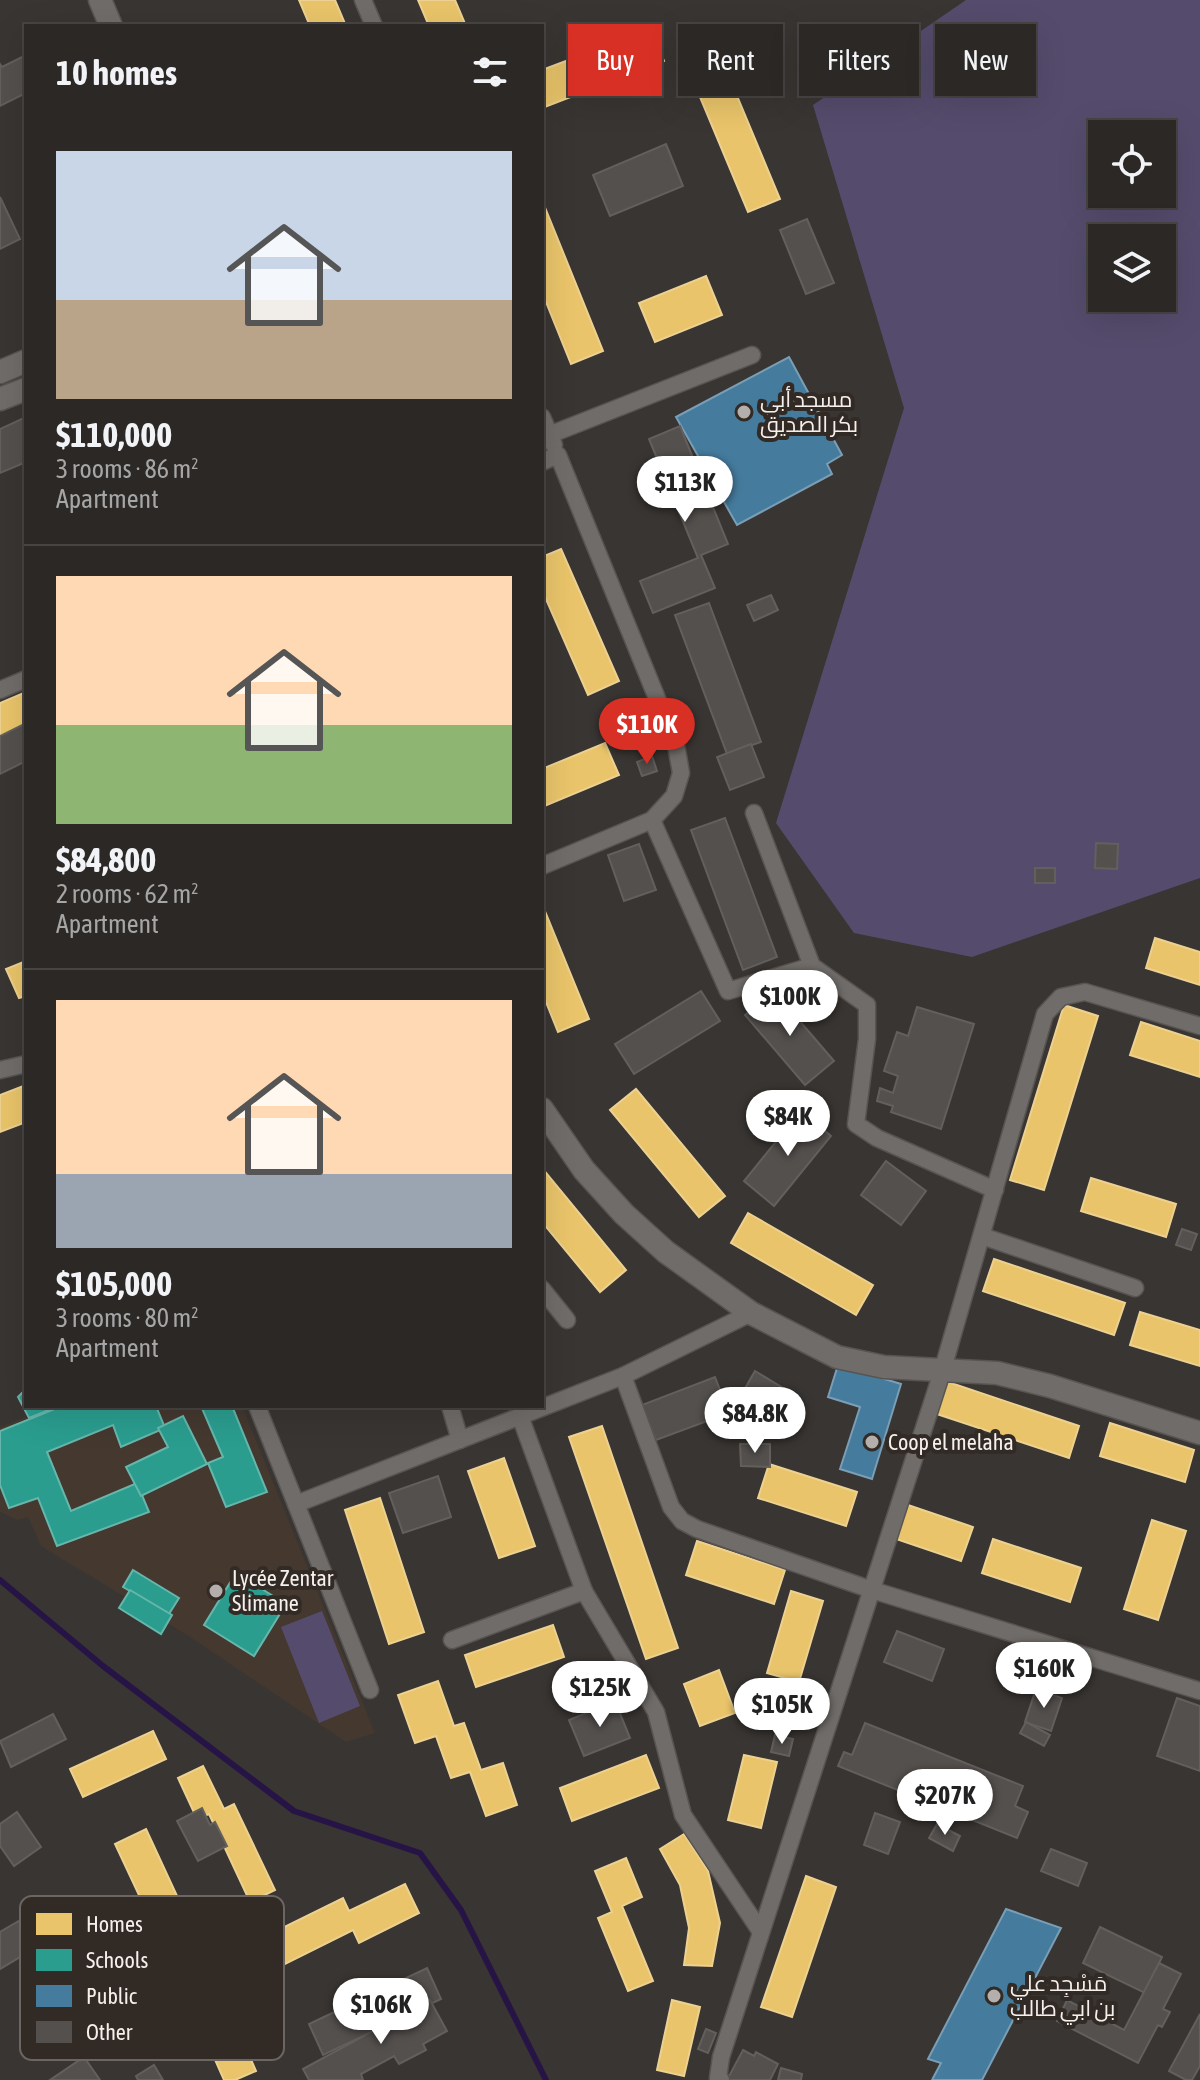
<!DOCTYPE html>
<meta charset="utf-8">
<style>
:root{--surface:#2b2826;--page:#373432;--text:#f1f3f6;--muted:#a6a6a7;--line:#474443;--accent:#d93025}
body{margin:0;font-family:"Asap Condensed",Cairo,sans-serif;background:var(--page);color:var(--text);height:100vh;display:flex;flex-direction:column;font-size:30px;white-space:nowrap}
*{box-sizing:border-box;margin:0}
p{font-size:26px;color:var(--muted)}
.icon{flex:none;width:44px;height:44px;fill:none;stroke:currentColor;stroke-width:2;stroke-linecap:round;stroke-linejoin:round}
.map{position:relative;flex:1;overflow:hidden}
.details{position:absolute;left:24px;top:24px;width:520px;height:1384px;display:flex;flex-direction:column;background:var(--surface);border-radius:0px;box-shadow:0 8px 32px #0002,0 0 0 2px var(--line)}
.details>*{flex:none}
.hud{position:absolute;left:568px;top:24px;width:512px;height:72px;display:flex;gap:16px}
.tools{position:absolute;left:1088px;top:120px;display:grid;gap:16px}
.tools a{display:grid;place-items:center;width:88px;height:88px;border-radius:0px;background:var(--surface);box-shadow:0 8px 32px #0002,0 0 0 2px var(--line);font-size:40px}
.price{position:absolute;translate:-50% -68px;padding:0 18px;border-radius:28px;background:#fff;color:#222;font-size:26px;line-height:52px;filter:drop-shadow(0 2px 4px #0008)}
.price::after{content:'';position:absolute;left:50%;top:48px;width:24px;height:18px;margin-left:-12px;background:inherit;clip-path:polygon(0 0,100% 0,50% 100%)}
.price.current{background:var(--accent);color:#fff}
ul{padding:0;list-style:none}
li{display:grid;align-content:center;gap:16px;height:424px;padding:0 32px}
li+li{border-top:2px solid var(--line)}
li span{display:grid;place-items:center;height:248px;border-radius:0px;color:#555}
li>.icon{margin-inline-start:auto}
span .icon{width:144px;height:144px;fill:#fffc;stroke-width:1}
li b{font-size:34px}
h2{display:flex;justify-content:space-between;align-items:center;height:96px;padding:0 32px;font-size:34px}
.tag{padding:0 28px;border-radius:0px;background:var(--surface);box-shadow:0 8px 32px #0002,0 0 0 2px var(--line);font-size:28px;line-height:72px}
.tag.current{background:var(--accent);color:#fff}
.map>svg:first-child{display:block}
.built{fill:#44382f}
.green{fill:#554c6d;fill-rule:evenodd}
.homes{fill:#e9c46a;stroke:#edd191;stroke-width:2}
.schools{fill:#2a9d8f;stroke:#67b6ab;stroke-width:2}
.public{fill:#457b9d;stroke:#7a9eb5;stroke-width:2}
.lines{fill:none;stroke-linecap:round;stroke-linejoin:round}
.stream{stroke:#271446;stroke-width:6}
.building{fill:#54504e;stroke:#635f5c;stroke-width:2}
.street-casing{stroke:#585451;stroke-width:19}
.secondary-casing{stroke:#585451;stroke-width:25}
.street{stroke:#706c69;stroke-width:16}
.secondary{stroke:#706c69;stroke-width:22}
.poi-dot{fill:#b4afac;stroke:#322a25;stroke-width:3}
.labels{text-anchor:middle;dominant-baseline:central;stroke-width:8;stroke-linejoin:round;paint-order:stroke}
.poi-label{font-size:22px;fill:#f6f0ed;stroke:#322a25;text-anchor:start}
.key{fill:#322a25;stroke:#6d6561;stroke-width:2}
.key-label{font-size:22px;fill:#f6f0ed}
</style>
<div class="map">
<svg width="1200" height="2080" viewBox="0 0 1200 2080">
<rect width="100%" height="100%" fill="#393532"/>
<path class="built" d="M53,1406h189l133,327 -29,9 -156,-105 -149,-91 -13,-29 -11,3 -17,-8v-85z"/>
<g class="green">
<path d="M966,0h234v878l-228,79 -118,-24 -78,-110 128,-415 -91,-303zM1102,134h60v60h-60zM1102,238h60v60h-60z"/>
<path d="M322,1611l38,95 -41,17 -38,-96z"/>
</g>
<g class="homes">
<path d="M299,0h36l11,26h-36z"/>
<path d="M418,0h37l11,26h-37z"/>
<path d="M651,29l13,32 -122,47v-38z"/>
<path d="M727,72l53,127 -32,13 -53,-127z"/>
<path d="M542,200l61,151 -32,13 -29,-72z"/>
<path d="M706,276l16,39 -67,27 -16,-39z"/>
<path d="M561,549l58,132 -31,14 -46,-105v-33z"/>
<path d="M26,692v35l-26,11v-35z"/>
<path d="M605,743l14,32 -77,32v-38z"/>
<path d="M542,904l47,115 -31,13 -16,-40z"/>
<path d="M1155,938l45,14v33l-54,-17z"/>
<path d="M26,961v35l-7,2 -13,-29z"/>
<path d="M1064,1005l34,11 -54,174 -34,-10z"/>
<path d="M1141,1022l59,19v36l-70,-22z"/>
<path d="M26,1085v37l-26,10v-37z"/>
<path d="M636,1089l89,107 -26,21 -89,-107z"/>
<path d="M542,1168l84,102 -26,22 -58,-70z"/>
<path d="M1091,1178l85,26 -10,33 -85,-26z"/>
<path d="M748,1213l125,72 -17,30 -125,-72z"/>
<path d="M994,1259l131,44 -11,32 -131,-44z"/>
<path d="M1140,1312l60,18v36l-70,-21z"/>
<path d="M948,1382l131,44 -10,32 -132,-44z"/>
<path d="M1110,1423l84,27 -9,32 -85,-26z"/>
<path d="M602,1426l76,222 -32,11 -77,-222z"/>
<path d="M504,1458l31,88 -36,12 -31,-87z"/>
<path d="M769,1464l88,28 -11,34 -88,-28z"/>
<path d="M380,1498l44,134 -35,12 -44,-134z"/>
<path d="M905,1504l68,23 -12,34 -68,-23z"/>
<path d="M1152,1520l34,11 -28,89 -34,-11z"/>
<path d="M993,1539l88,29 -11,34 -88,-29z"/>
<path d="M697,1541l88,29 -11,34 -88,-29z"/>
<path d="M791,1591l32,10 -24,81 -32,-9z"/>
<path d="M553,1625l11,32 -88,30 -11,-32z"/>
<path d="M719,1670l16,43 -35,13 -16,-42z"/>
<path d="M438,1681l16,45 10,-3 17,47 22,-7 14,42 -31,11 -16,-44 -19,6 -15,-42 -21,7 -17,-48z"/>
<path d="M153,1731l13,28 -83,38 -13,-28z"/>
<path d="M646,1755l13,33 -87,33 -12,-33z"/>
<path d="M744,1755l33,7 -16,66 -33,-8z"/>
<path d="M203,1766l21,43 10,-5 41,86 -25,12 -41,-88 -12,5 -19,-41z"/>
<path d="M146,1829l38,82 -31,14 -38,-81z"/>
<path d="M684,1834l24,37 12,52 -8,43 -28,-1 5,-37 -9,-43 -20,-36z"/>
<path d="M626,1858l16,39 -20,9 31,75 -25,10 -30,-73 14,-6 -17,-41z"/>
<path d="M806,1876l30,11 -44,130 -31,-10z"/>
<path d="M405,1884l14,29 -60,30 -6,-13 -80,40 -15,-30 85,-42 6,13z"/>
<path d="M198,1940l58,131 -21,9h-11l-56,-127z"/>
<path d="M672,2000l28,7 -16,69 -27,-6z"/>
</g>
<g class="schools">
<path d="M26,1389v17h33l-30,12 -11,-21z"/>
<path d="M62,1406h94l9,22 -44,19 -8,-22 -66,27 24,59 66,-28 12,29 -92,34 -19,-48 -29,10 -9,-23v-54z"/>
<path d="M201,1406h31l35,86 -41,15 -18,-44 15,-6z"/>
<path d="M183,1416l24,48 -66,32 -15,-29 42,-20 -10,-19z"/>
<path d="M133,1570l46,28 -10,16 -46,-27z"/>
<path d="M236,1573l50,31 -32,52 -50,-31z"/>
<path d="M130,1590l42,25 -11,19 -42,-26z"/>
</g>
<g class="public">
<path d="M789,357l53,98 -15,9 5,10 -95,51 -61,-108z"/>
<path d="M838,1365l63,19 -29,95 -32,-10 20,-62 -32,-10z"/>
<path d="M1006,1909l55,19 -79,152h-50l9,-17 -13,-4z"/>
</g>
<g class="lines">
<path class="stream" d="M0,1580l103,86 191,145 126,42 41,57 85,170"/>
</g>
<g class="building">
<path d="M26,55v38l-26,13v-42l2,3z"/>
<path d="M666,144l17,42 -73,30 -17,-41z"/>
<path d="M0,197l20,42 -20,10z"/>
<path d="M807,219l27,64 -28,11 -26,-64z"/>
<path d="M26,417v45l-26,11v-44z"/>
<path d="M680,426l48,118 -27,11 14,33 -62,25 -13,-32 58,-23 -49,-119z"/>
<path d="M771,595l7,15 -24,11 -7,-16z"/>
<path d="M709,603l52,139 -34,12 -52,-139z"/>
<path d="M26,723v38l-26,13v-38z"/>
<path d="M751,744l13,33 -34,13 -13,-33z"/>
<path d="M652,756l5,15 -15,5 -5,-14z"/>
<path d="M725,818l52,139 -34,13 -52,-140z"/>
<path d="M1096,843l22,1 -1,25 -22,-1z"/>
<path d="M639,844l17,46 -32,11 -16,-46z"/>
<rect x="1035" y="868" width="20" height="15"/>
<path d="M701,991l19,30 -86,53 -19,-30z"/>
<path d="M774,991l60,70 -29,24 -60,-70z"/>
<path d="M917,1007l57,17 -33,105 -50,-17 2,-6 -16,-5 3,-13 13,5 5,-17 -14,-5 13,-39 11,4z"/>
<path d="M801,1111l30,25 -57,70 -30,-25z"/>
<path d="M886,1161l40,30 -25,34 -40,-30z"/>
<path d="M1182,1229l15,5 -6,16 -15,-5z"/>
<path d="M755,1371l38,23 -22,38 -21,-13 10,-16 -17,-11z"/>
<path d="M715,1377l14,36 -73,27 -14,-35z"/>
<path d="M740,1444h30v23l-29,-1z"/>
<path d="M438,1476l13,41 -48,16 -14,-40z"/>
<path d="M897,1631l47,18 -12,32 -48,-19z"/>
<path d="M1036,1689l26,9 -11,33 -26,-9z"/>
<path d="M1177,1698l23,8v65l-43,-15z"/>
<path d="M615,1701l15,37 -46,18 -15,-36z"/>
<path d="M53,1714l13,25 -55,28 -11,-26z"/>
<path d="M1026,1722l24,13 -6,11 -24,-13z"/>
<path d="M865,1723l158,63 -8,20 13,6 -11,26 -179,-72 6,-14 8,3z"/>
<path d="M775,1735l18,4 -4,17 -18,-4z"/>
<path d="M202,1808l8,17 5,-3 12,24 -29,15 -21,-40z"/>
<path d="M17,1812l24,35 -27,19 -14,-20v-22z"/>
<path d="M875,1813l25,9 -12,32 -24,-9z"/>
<path d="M937,1824l23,12 -7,15 -24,-13z"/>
<path d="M1051,1849l36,14 -9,23 -37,-15z"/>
<path d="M41,1908l17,29 18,-11 67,115 -27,16 -67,-117 -49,29v-37z"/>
<path d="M1100,1927l62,30 -17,36 -62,-30z"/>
<path d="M1159,1963l22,11 -18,35 7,3 -8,15 -4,-2 -20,38 -81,-42 10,-21 57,30z"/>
<path d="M427,1968l14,31 -118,56 -14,-31z"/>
<path d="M430,2000l17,31 -24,13 3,6 -27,14 -5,-8 -33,18 2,6h-54l-6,-11z"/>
<path d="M1200,2014v52l-8,14h-6l-17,-9z"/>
<path d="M706,2029l10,4 -8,20 -10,-4z"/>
<path d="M743,2050l11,6 2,-4 22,12 -8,16h-43z"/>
<path d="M84,2057l16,23h-50z"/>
<path d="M154,2065l9,15h-25l-2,-4z"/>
<path d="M781,2068l21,6 -1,6h-23z"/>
</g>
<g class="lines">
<defs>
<g id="street">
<path d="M363,0l11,26"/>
<path d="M542,417l12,28"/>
<path d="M549,435l203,-80"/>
<path d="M542,462l16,-7 118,290 5,28 -7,23 -22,24 -110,46"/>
<path d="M0,690l26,-11"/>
<path d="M754,813l58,153 55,39v34l-11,85 21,14 118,52"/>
<path d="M652,820l76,171 84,-25"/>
<path d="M0,1070l26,-6"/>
<path d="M982,1236l153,52"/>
<path d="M542,1289l25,31"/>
<path d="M623,1376l48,131 11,14 15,8 175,61 328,101"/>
<path d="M257,1406l113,284"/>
<path d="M450,1406l10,34"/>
<path d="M296,1504l327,-128 128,-63"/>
<path d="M584,1591l72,121 27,103 78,117"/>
<path d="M452,1640l132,-49 -64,-175"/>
<path d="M721,2080l-3,-2 3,-21 221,-685 103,-358 16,-17 24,-5 115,34"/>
</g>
<g id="secondary">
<path d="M100,0l11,26"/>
<path d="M0,372l26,-11"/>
<path d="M0,399l26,-10"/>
<path d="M542,1109l42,61 40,44 42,38 85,61 86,44 47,10 113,6 53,13 150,47"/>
</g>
</defs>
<use href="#street" class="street-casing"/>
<use href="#secondary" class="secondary-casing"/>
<use href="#street" class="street"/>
<use href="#secondary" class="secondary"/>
</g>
<g class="poi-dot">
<circle cx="744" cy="412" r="8"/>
<circle cx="872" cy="1442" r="8"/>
<circle cx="216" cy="1591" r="8"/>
<circle cx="994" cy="1996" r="8"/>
</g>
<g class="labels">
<g class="poi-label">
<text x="760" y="399">مسجد أبي<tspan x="760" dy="25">بكر الصديق</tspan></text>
<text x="888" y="1442">Coop el melaha</text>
<text x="232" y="1578">Lycée Zentar<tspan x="232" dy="25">Slimane</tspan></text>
<text x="1010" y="1983">مَسْجِد علي<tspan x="1010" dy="25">بن ابي طالب</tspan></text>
</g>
</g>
<rect x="20" y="1896" width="264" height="164" rx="12" class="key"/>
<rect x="36" y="1913" width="36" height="22" fill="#e9c46a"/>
<rect x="36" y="1949" width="36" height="22" fill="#2a9d8f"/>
<rect x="36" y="1985" width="36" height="22" fill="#457b9d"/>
<rect x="36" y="2021" width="36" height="22" fill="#54504e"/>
<g class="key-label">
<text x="86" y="1932">Homes</text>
<text x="86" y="1968">Schools</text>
<text x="86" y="2004">Public</text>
<text x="86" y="2040">Other</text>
</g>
</svg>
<div class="tools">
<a><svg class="icon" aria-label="locate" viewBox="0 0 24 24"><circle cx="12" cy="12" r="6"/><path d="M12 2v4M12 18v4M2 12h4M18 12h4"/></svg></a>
<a><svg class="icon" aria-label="layers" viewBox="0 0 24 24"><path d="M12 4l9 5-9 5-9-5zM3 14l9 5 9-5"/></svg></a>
</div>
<b class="price" style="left:685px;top:524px">$113K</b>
<b class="price current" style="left:647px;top:766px">$110K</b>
<b class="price" style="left:790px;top:1038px">$100K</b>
<b class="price" style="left:788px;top:1158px">$84K</b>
<b class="price" style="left:755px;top:1455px">$84.8K</b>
<b class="price" style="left:1044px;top:1710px">$160K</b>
<b class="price" style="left:600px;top:1729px">$125K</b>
<b class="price" style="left:782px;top:1746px">$105K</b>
<b class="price" style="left:945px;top:1837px">$207K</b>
<b class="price" style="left:381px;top:2046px">$106K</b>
<div class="hud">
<a class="tag current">Buy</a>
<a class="tag">Rent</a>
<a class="tag">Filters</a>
<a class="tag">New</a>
</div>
<section class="details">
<h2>10 homes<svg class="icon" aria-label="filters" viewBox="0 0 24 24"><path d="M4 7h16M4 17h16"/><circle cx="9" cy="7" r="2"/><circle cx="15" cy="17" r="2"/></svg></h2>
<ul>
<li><span style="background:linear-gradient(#c9d6e8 60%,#b9a48a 0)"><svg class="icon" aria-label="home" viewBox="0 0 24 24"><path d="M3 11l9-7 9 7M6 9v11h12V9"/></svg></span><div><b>$110,000</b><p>3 rooms · 86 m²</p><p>Apartment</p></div></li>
<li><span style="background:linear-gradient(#ffd9b3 60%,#8fb573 0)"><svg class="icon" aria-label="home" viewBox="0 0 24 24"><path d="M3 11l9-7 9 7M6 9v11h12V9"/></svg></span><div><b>$84,800</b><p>2 rooms · 62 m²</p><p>Apartment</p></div></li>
<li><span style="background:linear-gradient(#ffd9b3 70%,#9aa5b1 0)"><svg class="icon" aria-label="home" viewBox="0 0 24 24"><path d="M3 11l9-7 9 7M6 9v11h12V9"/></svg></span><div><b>$105,000</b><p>3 rooms · 80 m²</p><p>Apartment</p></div></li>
</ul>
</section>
</div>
